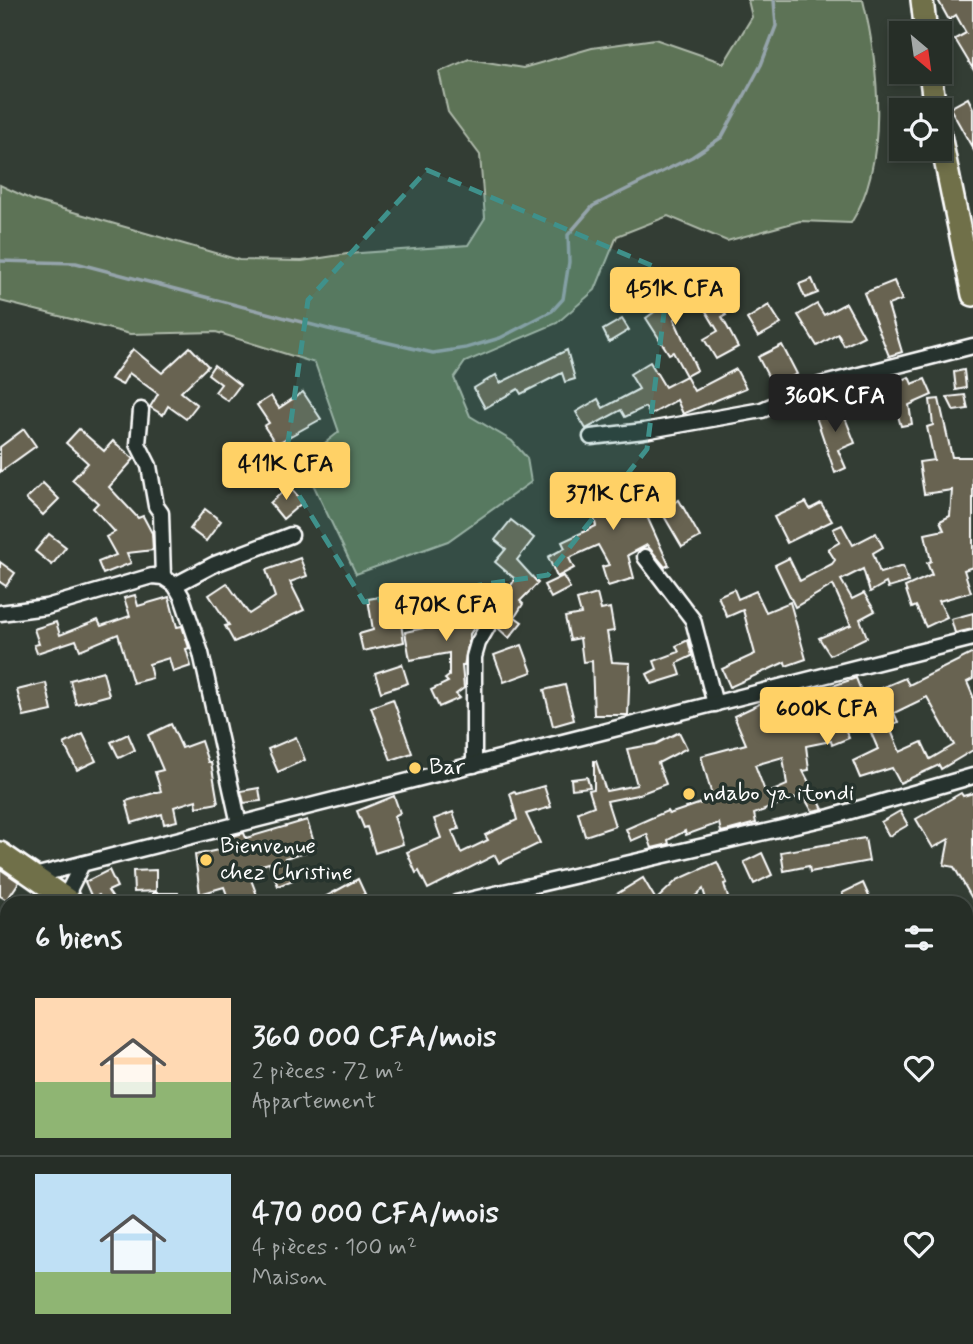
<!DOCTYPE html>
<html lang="fr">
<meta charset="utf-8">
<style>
:root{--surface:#262e27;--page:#323a33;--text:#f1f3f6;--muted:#a4a8a7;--line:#424a44;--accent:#ffd166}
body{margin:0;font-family:Mynerve,sans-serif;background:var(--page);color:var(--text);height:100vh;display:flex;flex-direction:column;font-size:26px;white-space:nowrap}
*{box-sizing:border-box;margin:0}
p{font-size:23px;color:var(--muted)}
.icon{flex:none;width:38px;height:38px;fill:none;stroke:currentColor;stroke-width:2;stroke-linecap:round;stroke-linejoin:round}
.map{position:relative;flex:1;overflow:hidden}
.details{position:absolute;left:0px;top:896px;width:973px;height:448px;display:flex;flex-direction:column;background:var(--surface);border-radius:21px 21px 0 0;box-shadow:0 4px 10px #0003,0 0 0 2px var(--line)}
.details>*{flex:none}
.needle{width:46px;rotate:151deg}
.tools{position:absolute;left:889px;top:21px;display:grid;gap:14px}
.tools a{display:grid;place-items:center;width:63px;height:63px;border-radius:0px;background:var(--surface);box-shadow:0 4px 10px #0003,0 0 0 2px var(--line);font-size:35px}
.price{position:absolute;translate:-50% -60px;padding:0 16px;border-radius:7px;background:var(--accent);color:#111;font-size:23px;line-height:46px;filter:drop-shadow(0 2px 4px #0008)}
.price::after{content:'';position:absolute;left:50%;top:42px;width:21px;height:16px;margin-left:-10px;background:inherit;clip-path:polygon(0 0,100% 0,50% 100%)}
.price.active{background:#222;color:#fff}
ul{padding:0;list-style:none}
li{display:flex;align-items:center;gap:21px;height:175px;padding:0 35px}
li+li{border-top:2px solid var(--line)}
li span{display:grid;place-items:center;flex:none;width:196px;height:140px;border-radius:0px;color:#555}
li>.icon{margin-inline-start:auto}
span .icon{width:84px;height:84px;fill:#fffc;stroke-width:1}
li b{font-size:30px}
h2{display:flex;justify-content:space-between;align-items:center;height:84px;padding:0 35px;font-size:30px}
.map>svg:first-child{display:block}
.green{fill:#5d7356;stroke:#aeb9aa;stroke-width:2}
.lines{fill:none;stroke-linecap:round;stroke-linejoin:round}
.stream{stroke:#95a4ab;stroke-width:3.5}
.building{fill:#686451;stroke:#fff;stroke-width:2;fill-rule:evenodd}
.minor-casing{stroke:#fff;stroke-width:19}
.highway-casing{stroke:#fff;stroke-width:26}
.minor{stroke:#26332d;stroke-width:14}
.highway{stroke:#70704a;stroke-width:21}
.marked{fill:#3f918b;fill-opacity:0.2;stroke:#3f918b;stroke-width:5;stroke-dasharray:14 9;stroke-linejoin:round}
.poi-dot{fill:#ffd166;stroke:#26332d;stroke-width:2.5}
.labels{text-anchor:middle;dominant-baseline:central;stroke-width:7;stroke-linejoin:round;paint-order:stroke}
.poi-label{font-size:23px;fill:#fff;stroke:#26332d;text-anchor:start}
</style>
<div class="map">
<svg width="973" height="1344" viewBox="0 0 973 1344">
<rect width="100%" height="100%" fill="#333d34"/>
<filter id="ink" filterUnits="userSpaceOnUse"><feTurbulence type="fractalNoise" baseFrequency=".0143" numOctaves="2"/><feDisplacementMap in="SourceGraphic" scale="14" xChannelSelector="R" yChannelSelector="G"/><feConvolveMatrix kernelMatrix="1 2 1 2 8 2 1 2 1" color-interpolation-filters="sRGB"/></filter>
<g filter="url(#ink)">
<g class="green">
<path d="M748,0h115c16,66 26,163 -12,223l-51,-2 -73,20 -59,-25 -51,20 -22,54 -38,33 -92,39 -11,16 16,38 42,25 15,17 4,24 -83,59 -92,33 -54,-113 37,-29 -24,-69 -99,-31 -86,2 -130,-33v-116l32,15 207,60 63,1 45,-7 121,-9 17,-27 -5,-63 -32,-43 -9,-40 30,-13 54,9 69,-20 63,-9 69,24 28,-46z"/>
<path d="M966,967l7,6v37l-7,9z"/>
<path d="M556,1337h130l-2,7h-110z"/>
</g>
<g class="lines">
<g class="stream">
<path d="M0,261l76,2 252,66 105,24 33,-5 34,-10 52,-27 11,-12 6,-37 -1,-27 25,-29 99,-49 30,-20 39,-72 15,-39 -2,-26"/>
<path d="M966,1128l7,7"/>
</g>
</g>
<g class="building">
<path d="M938,0h35v69l-18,-30 11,-6 -10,-18 -7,5z"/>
<path d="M968,98l5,10v41l-23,-41z"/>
<path d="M812,279l6,14 -13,5 -6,-14z"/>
<path d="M894,281l8,19 -14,5 14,47 -13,4 -25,-63z"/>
<path d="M692,285l10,13 -28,21 23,51 -11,6 -13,-24 -4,2 -23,-36z"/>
<path d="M710,298l7,3 9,14 -4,2 16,30 -22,12 -12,-20 14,-8 -17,-28z"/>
<path d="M846,303l18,33 -20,10 -6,-12 -21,12 -19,-31 19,-11 7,11z"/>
<path d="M769,305l12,19 -23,13 -11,-18z"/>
<path d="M622,319l7,11 -20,12 -6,-12z"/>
<path d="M782,345l15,29 -24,12 -15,-29z"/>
<path d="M190,347l18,19 -27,26 16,13 -11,14 -18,-13 -5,9 -13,-8 8,-13 -29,-21 -7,12 -11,-6 22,-30 29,24z"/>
<path d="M567,350l8,29 -10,3 -3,-9 -41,21 -3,-5 -33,19 -11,-20 22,-13 4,8z"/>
<path d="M650,362l15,25 21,-11 8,15 42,-22 10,19 -63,26 -6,-14 -27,15 -5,-8 -20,10 -4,-7 -35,19 -10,-17 22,-13 5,9 36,-19 -9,-15z"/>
<path d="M214,365l26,20 -12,16 -13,-9 6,-8 -13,-10z"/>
<path d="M964,370l2,18 -10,2 -2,-18z"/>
<path d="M909,377l3,7 13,-5 7,16 -23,10 3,19 -11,2 -12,-40z"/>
<path d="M303,392l18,27 -45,25 -12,-18 5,-3 -12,-18 14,-9 8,12z"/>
<path d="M965,395l3,14 -14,2 -7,-14z"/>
<path d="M939,399l13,58h21v110l-9,3 7,22 -32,9 8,16 -21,10 -10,-21 -4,2 -7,-21 27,-12 -5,-12 4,-2 -6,-27 19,-4 -4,-9 10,-5 2,-26 -28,4 -5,-32 15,-2 -7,-33 6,-2 -3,-25z"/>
<path d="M840,405l15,38 -17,7 8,18 -11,5 -20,-59z"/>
<path d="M24,429l12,17 -36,26v-25z"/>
<path d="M79,429l25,22 9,-10 21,18 -25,28 29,31 5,-2 9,17 1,17 -26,3 4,10 -28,11 -5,-12 18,-7 -10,-18 9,-5 -22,-24 5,-5 -26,-23 16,-17 -22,-20z"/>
<path d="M639,476l3,10 -7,4 34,75 -4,2 -18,-22 -19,10 6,23 -26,8 -6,-19 7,-2 -11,-20 -29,13 5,10 -17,9 -9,-20 17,-9 -3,-6 34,-16 -9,-37z"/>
<path d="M43,483l16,16 -16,16 -17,-16z"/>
<path d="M289,486l14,16 -20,17 -13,-16z"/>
<path d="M679,500l21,37 -18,10 -21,-36z"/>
<path d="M806,502l4,7 11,-6 11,18 -45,22 -13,-26z"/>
<path d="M205,509l16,12 -15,20 -16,-12z"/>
<path d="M511,520l23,18 -17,22 21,23 -18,18 3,3 -8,13 7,5 -13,16 -11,-10 5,-12 -6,-8 18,-29 -20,-17 11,-13 -11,-9z"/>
<path d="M842,525l11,20 23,-12 7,14 -10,6 7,20 23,-7 5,16 -20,6 -2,-5 -16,9 -7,-23 -22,11 11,19 12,-6 11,18 -15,8 7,18 -37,18 -11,-17 32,-13 -18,-40 -38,22 -20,-42 14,-7 11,23 32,-17 3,-4 -7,-11 12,-7 -7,-13z"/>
<path d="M49,534l17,13 -14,18 -17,-14z"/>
<path d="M300,558l7,18 -17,6 14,28 -70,32 -9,-16 4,-1 -20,-30 18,-12 22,31 26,-17 -9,-27z"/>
<path d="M0,562l15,11 -9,13 -6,-4z"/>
<path d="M563,576l7,12 -19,10 -7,-13z"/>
<path d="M734,589l4,10 18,-8 10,21 24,-10 16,57 -20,7 -1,-4 -55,25 -8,-18 33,-15 -12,-44 -16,7 -9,-21z"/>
<path d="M396,594l8,48 -41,9 -4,-17 14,-4 -5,-31z"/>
<path d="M445,594l10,20 11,-15 19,13 -15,22 -6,32h-2l2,22 -8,6 4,4 -21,9 -8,-17 17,-8 -3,-3 4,-3v-23l-39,7 -5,-28 33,-7 -10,-22z"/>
<path d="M597,594l4,16 9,-2 4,23 -7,1 5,30 18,1 -2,52h-34l-2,-54 -9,1 -3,-24 -10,2 -5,-23 16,-3 -4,-14z"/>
<path d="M135,595l3,11 31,-9 8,30 5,-1 7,22 -3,1 5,17 -18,6 -4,-14 -20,6 3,14 -19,5 -15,-49 -38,16 -4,-10 -39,13 -3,-8 5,-1 -5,-15 22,-7 4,13 38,-15 3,6 29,-10 -6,-18z"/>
<path d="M973,613v16l-18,4 -4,-14z"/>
<path d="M688,640l4,16 -15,7 4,12 -29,9 -5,-10 10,-5 -3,-8 25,-9 -3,-6z"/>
<path d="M522,645l10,27 -28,10 -10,-27z"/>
<path d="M973,653v26l-6,3 6,14v54l-32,19 -2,-4 -39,18 -8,-15 -32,10 -7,-17 25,-12 -20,-47 -21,8 12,28 -17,7 -1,-4 -25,5 3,24 -6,1 20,38 -11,2 -9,-16 -49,19 2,9 -26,7 -9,2 -2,-9 -33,12 -1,-4 -17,9 1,4 -17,4 -5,-14 -16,7 -5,-12 41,-18 2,3 44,-15 -12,-43 45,-12 -12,-28 34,-16 11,-3 1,4 25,-10 6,-2 1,4 44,-15 7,18 42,-18 4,7zM927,697l27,48 -24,14 -8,-17 -22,10 -11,-26 9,-4 -4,-9zM783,757l4,28 -21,9 -11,-29z"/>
<path d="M402,664l6,19 -27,9 -6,-19z"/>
<path d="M103,671l6,24 -33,9 -6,-24z"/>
<path d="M46,683l6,28 -28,6 -7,-27z"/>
<path d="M565,685l9,35 -21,6 -9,-36z"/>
<path d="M393,699l19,54 -21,7 -20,-53z"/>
<path d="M171,724l11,24 19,-7 7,21h3l7,41 -21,4 -1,-7 -22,7 3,14 -13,3 -2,-10 -30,9 -6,-22 35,-10 -6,-19 8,-2 -15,-35z"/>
<path d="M679,732l8,16 -29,15 8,21 -29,11 -30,6 8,25 -30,10 -7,-24 16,-6 -5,-16 5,-1v-28h2l10,30 31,-6 -10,-36 29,-5z"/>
<path d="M83,734l13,27 -19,9 -13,-26z"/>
<path d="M128,734l7,16 -16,8 -8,-16z"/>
<path d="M296,737l9,23 -27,12 -10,-23z"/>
<path d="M587,777l3,10 -18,2 -1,-10z"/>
<path d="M544,786l7,21 -25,7 14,29 -41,20 -4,-8 -67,34 -9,-18 -3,2 -9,-21 34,-14 -7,-19 19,-7 6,17 -7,2 9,22 27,-13 -3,-5 32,-15 -7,-27 4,-2 2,3z"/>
<path d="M259,788l2,13 -17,2 -3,-12z"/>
<path d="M961,793l2,3 10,-3v107l-19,-33 -10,-2 5,-26 -16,9 -17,-29z"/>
<path d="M394,796l6,17 -6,3 9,28 -28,9 -8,-26 -3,1 -7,-17z"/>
<path d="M900,811l8,14 -19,11 -8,-14z"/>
<path d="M307,820l9,29 -31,9 8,22 -15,6 -9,-23 -18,5 3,8 -4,1 10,26h-30l-6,-16 -24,7 -5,-39 37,-8 -3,-10 15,-4 2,5z"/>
<path d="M865,838l4,23 -59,11 -1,-6 -25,5 -3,-19z"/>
<path d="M762,853l10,22 -18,9 -10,-22z"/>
<path d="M717,862l10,21 -3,1 5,17 -22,2 -4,-14 -15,14h-86l41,-25 13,22 21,-20z"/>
<path d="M0,869l19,13 -12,18 -7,-4z"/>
<path d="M109,870l8,17 -9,4 8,12h-11l-6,-8 -7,3 -7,-16z"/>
<path d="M156,870v21l-22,1 -1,-21z"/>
<path d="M358,879l7,15 -18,9h-33z"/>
<path d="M863,883l9,20h-26l-4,-10z"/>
<rect x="153" y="893" width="25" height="10"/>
</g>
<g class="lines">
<defs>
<g id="minor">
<path d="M141,410l-3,34 11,22 7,40 5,7 2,64"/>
<path d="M591,437l53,-6 118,-21 58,-25 153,-39"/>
<path d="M645,557l48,63 22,84"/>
<path d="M175,585l40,-21 76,-29"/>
<path d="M0,613l46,-6 106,-31 11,1 12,8 7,12 19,56 38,171"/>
<path d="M474,765v-108l4,-14 15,-26"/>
<path d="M34,876l939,-238"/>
<path d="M69,901l1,-13 12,-24"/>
<path d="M456,903l374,-86 143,-41"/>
<path d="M215,1344l3,-7"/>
</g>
<g id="highway">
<path d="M922,0l4,33"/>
<path d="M930,72l5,38"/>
<path d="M940,135l33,160"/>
<path d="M0,853l72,50"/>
<path d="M966,1318l7,-8"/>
<path d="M824,1337l15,7"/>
<path d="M945,1344l6,-7"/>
</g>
</defs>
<use href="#minor" class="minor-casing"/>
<use href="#highway" class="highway-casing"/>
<use href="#minor" class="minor"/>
<use href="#highway" class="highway"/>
</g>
</g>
<path class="marked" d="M427,170l242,103 -22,176 -99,126 -184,27 -80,-131 24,-171z"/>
<g class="poi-dot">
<circle cx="415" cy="768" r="7"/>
<circle cx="689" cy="794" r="7"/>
<circle cx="206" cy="860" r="7"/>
</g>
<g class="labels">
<g class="poi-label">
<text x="429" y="768">Bar</text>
<text x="703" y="794">ndabo ya itondi</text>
<text x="220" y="847">Bienvenue<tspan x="220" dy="26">chez Christine</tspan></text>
</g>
</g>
</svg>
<div class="tools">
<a><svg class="needle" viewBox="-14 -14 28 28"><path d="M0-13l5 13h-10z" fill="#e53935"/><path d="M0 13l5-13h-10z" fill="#a4a8a7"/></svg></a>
<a><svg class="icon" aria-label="locate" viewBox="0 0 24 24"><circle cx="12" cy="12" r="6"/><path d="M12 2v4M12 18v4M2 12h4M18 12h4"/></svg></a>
</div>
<b class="price" style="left:675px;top:327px">451K CFA</b>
<b class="price active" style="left:835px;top:434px">360K CFA</b>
<b class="price" style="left:286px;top:502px">411K CFA</b>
<b class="price" style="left:613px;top:532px">371K CFA</b>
<b class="price" style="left:446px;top:643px">470K CFA</b>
<b class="price" style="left:827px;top:747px">600K CFA</b>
<section class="details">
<h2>6 biens<svg class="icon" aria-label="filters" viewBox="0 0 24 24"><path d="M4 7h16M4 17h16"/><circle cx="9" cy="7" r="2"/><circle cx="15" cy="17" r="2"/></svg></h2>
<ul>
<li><span style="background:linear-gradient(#ffd9b3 60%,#8fb573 0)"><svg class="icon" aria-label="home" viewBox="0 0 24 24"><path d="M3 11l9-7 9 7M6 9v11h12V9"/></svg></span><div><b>360 000 CFA/mois</b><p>2 pièces · 72 m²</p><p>Appartement</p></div><svg class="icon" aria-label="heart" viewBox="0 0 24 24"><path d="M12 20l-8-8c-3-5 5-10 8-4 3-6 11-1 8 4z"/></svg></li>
<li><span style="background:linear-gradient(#bfe0f5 70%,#8fb573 0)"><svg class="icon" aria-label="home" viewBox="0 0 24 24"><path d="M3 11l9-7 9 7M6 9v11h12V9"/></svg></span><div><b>470 000 CFA/mois</b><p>4 pièces · 100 m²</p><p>Maison</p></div><svg class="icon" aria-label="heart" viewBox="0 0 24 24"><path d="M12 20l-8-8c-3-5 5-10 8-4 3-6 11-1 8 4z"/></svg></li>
</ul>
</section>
</div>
